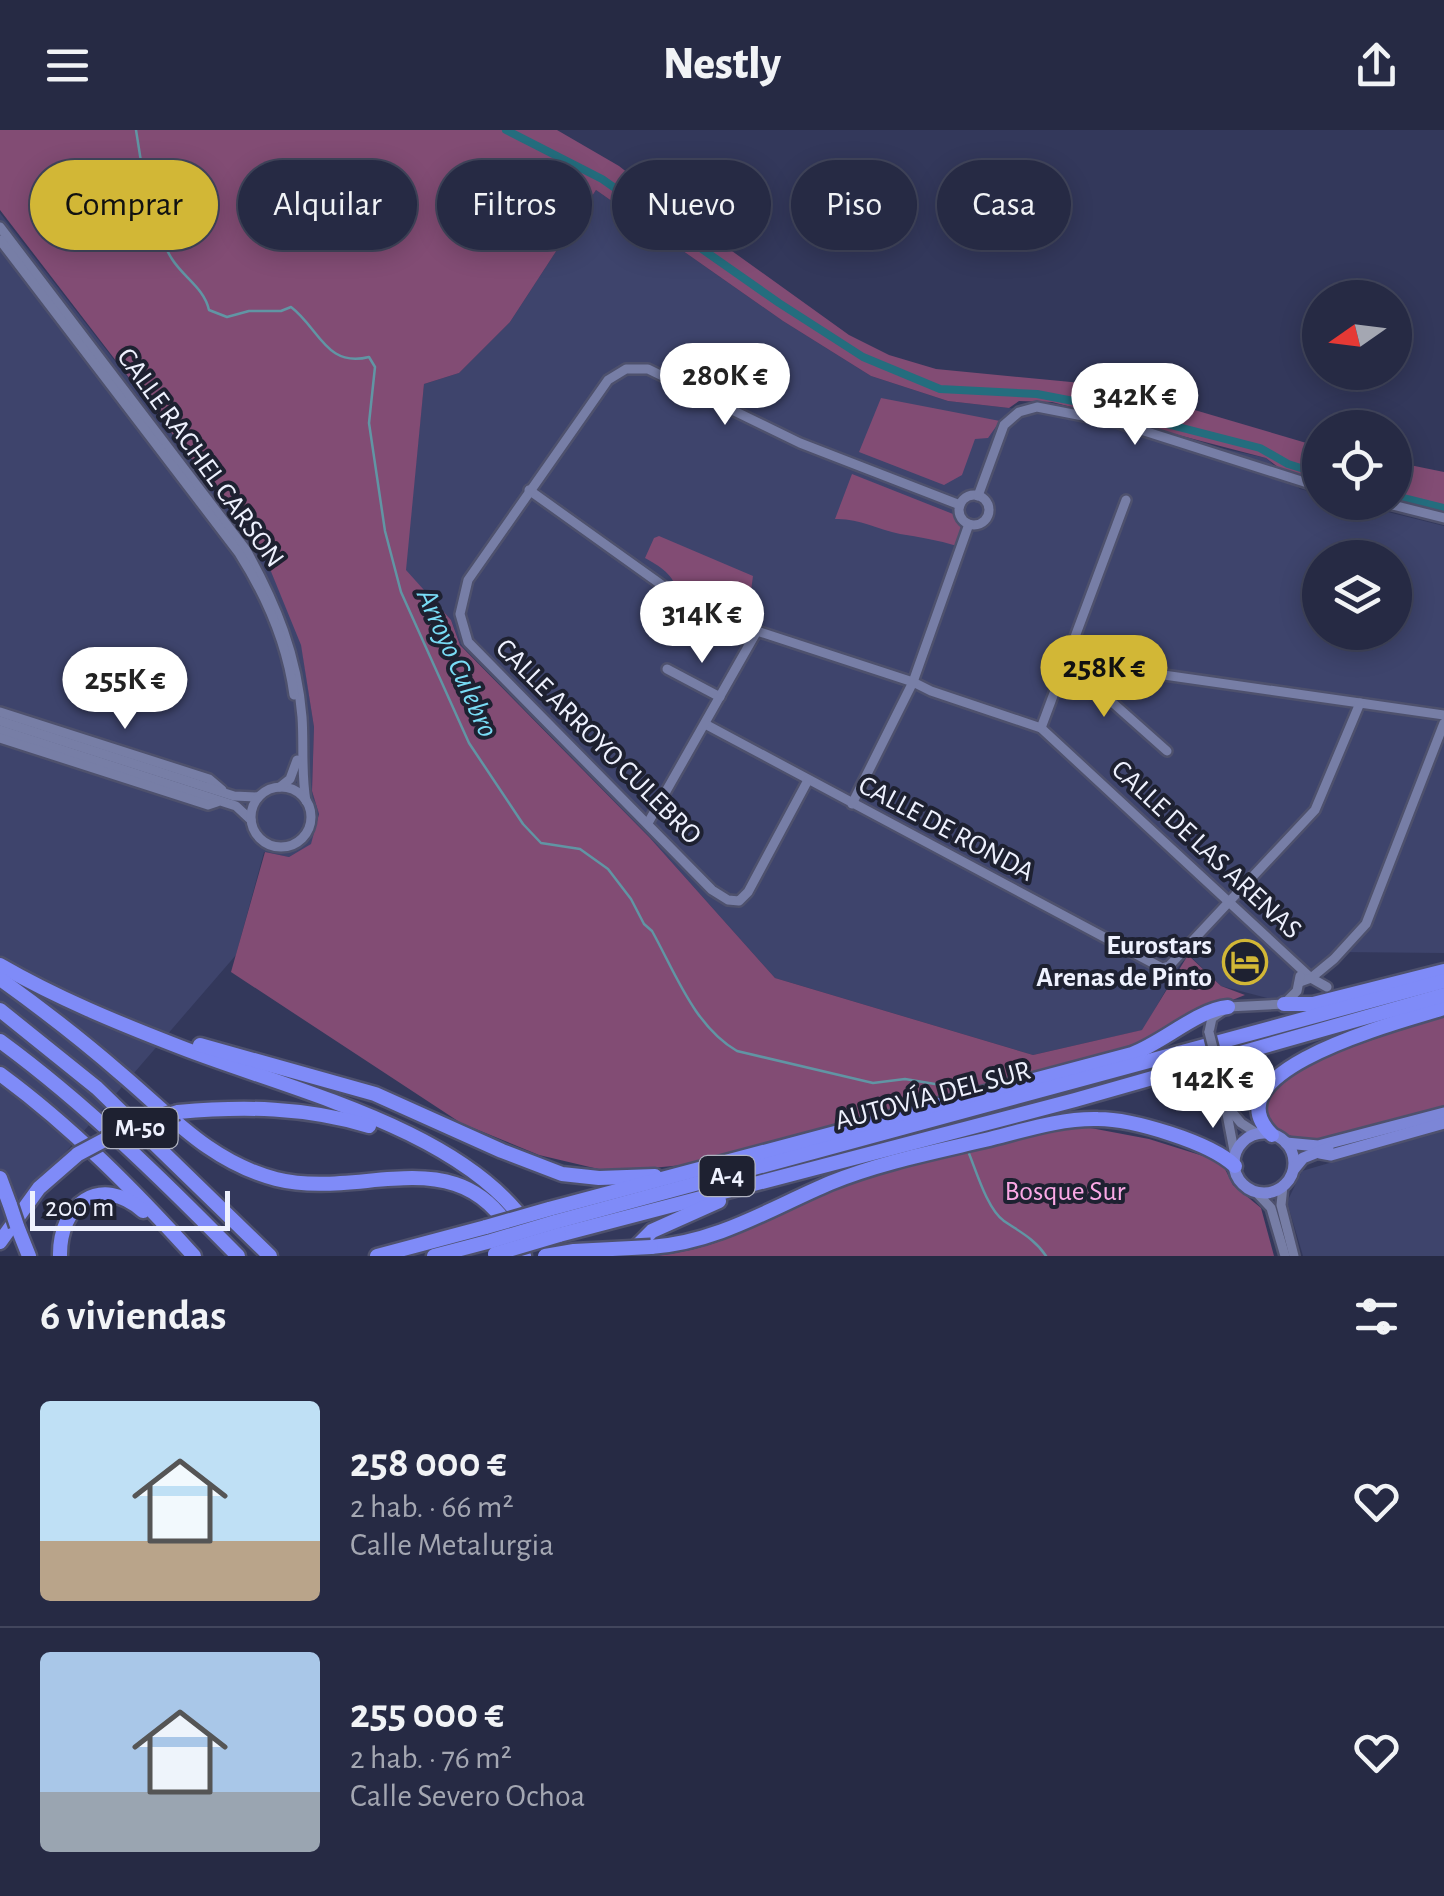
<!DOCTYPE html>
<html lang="es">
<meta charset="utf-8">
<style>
:root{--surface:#262a44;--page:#2e324b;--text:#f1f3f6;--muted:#a4a7b2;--line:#42465d;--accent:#d2b736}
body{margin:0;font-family:"Alegreya Sans",sans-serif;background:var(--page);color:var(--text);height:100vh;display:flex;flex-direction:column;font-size:38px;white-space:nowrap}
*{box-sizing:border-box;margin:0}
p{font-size:32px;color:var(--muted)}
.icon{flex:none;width:55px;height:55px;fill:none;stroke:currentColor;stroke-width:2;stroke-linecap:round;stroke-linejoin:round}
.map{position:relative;height:1126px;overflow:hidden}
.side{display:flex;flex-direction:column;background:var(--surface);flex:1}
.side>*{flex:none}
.guide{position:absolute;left:30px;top:30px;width:1385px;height:90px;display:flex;gap:20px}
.needle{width:65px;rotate:256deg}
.controls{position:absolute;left:1302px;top:150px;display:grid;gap:20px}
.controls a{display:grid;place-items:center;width:110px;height:110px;border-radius:50%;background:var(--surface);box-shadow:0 5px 25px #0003,0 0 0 2px var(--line);font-size:50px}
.scale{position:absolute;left:30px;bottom:25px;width:200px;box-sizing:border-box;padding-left:10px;border:5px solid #eef1fe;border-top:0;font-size:28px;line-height:35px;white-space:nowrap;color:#eef1fe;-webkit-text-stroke:8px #1e2131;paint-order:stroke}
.price{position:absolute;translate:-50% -85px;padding:0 22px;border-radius:35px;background:#fff;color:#222;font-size:32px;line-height:65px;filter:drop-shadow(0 2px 5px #0008)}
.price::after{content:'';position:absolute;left:50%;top:60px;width:30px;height:22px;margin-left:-15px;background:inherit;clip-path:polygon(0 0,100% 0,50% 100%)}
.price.active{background:var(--accent);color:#111}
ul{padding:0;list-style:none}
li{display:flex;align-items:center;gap:30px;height:250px;padding:0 40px}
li+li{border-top:2px solid var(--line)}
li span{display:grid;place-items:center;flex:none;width:280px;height:200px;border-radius:10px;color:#555}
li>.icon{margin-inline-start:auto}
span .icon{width:120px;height:120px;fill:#fffc;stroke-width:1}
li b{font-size:42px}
h2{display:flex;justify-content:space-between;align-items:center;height:120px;padding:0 40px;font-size:42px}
.pill{padding:0 35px;border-radius:45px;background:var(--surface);box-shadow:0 5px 25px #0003,0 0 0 2px var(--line);font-size:35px;line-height:90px}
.pill.active{background:var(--accent);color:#111}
header{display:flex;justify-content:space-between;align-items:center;height:130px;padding:0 40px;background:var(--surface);font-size:45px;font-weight:800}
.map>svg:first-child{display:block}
.built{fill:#3e446c;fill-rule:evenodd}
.green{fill:#824c74}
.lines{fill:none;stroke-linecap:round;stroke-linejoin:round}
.stream{stroke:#6195a4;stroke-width:2.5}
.canal{stroke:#246d7e;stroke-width:8}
.minor-casing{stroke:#4e516d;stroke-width:14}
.major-casing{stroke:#4e516d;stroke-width:16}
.highway-casing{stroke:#4e516d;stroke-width:19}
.minor{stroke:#777ea6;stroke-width:9}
.major{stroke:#7c86d7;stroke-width:11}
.highway{stroke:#7f8bf8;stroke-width:14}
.minor-bridge-casing{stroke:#4e516d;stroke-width:14;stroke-linecap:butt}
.highway-bridge-casing{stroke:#4e516d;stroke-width:19;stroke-linecap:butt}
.minor-bridge{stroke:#777ea6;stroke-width:9}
.highway-bridge{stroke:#7f8bf8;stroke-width:14}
.labels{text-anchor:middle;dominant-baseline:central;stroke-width:8;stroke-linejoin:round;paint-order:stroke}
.shield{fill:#1e2131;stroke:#b0b3c0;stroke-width:2.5}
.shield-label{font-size:25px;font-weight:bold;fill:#eef1fe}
.street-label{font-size:28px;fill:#eef1fe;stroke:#1e2131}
.poi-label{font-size:28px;font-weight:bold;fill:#eef1fe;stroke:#1e2131;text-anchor:end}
.park-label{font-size:28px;fill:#fba9e6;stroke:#1e2131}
.water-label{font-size:30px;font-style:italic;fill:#79dcf5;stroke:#1e2131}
</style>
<header><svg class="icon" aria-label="menu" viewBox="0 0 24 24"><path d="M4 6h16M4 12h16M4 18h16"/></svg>Nestly<svg class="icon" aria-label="share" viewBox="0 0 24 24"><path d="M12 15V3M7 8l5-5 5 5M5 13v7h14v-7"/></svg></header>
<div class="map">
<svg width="1444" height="1126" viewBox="0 0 1444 1126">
<rect width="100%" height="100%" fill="#33385b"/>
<g class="built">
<path d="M596,60l187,131 88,55 77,25 121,14 197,43 34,31 20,5v8l32,1 92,23v427l-104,-1 -55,47h-14l-50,-13 -34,-33 -44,77 -110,25 -258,-77 -125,-140 -190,-194 -9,-24 -46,-50 19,-186 35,-11 51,-51zM1320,428h75v74h-75z"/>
<path d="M0,83l263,339 38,90 13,85 -2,64 7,22 -7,31 -23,13 -25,-5 -28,103 -236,273z"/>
<path d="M1444,999v127h-141l-16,-54 15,-31z"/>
</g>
<g class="green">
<path d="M0,0h557l62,36 60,47 170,122 40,20 47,14 177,17 207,61v35l-30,-6 -24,-18 -214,-56 -33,-1 -10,7 -61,-7 -77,-25 -88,-55 -187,-131 -86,132 -51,51 -35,11 -18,186 45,50 9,25 190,193 125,140 258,77 109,-25 46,-75 33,31 24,9 -53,21 -44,28 -455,120 -82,8 -72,-17 -78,-32 -230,-151 34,-120 24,5 22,-13 8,-30 -7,-23 2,-64 -13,-82 -38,-93 -263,-342z"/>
<path d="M881,268l119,23 -12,17 -13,1 -13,36 -18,10 -85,-33z"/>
<path d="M1395,332l49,10v40l-49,-12z"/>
<path d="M852,344l101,40 9,14 -5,18c-19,-6 -38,-9 -57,-12 -23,-5 -42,-16 -65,-15z"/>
<path d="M659,406l94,40 -2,15 -8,6 -42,-15 -3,17h-17c-7,-23 -16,-30 -36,-41l9,-20z"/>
<path d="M1444,884v93c-46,12 -162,67 -181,-1l14,-23 31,-20z"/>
<path d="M1080,996l69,13 67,21 7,5 10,20 28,23 13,48h-620c74,-7 115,-40 179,-67 19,-7 40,-12 60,-18 60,-19 124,-37 187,-45z"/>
</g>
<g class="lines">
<g class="stream">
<path d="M136,0c7,43 12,91 36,129 12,19 32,29 37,51l18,7 22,-6h32l10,-4c28,21 35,61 78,50l6,10 -6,56 16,108 16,61 68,151 54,81 18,19 39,6 28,20 23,30 13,25 8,7c23,41 42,95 85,120l136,32 32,-4 36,6"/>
<path d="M968,1021c8,19 19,58 36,70 16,11 31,18 42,35"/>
</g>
<g class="canal">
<path d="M506,0l96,49 177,124 84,54 77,32 97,5 52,10 171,44 28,16 32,10"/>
<path d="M1395,366l49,12"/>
</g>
<defs>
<g id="minor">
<path d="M0,97l246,323c30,54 51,105 56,167 2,28 -1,56 4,84"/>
<path d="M0,110l239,313c28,44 48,90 55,142"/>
<path d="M529,360l158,113 70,28 156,51 18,9 110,37 270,250 16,9"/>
<circle cx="974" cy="380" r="15"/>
<path d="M978,366l26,-71 15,-13 18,-5 82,16 201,64"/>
<path d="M1381,372l63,16"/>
<path d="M1066,531l378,54"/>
<path d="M1068,533l99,88"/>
<path d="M667,539l53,28"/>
<path d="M0,582l209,67 13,11"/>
<path d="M0,591l234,75 24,1"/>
<path d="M705,594l457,244 7,-2 146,-156 45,-107"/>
<path d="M1041,598l85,-228"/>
<path d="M0,600l236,76 15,14"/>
<path d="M0,608l208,67 9,-3"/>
<path d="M808,650l-60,112 -9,9 -11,-1 -16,-10 -244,-248 -8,-28 8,-34 140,-200 18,-11h22l152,74 160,62"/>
<circle cx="281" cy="687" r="30"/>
<path d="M280,657l10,-8 7,-19"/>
<path d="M852,674l61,-122 56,-158"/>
<path d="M648,693l109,-192"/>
<path d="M1300,852l11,-4 23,-19 32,-35 78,-201"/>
<path d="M1209,902l3,-14 16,-11 56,-3 13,-13 3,-15"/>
<path d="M1219,942l16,84"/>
<path d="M1231,981l10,12 17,11"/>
<path d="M1283,1056l-2,19 13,51"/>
<path d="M1256,1062l15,16 14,48"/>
</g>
<g id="major">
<circle cx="1264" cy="1033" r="30"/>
<path d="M1286,1013l32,3 126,-33"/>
<path d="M1320,1023l11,2 113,-32"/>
<path d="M1294,1039l9,-11 25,-10"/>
</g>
<g id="highway">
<path d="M0,835c57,33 118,58 180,82 107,42 280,81 347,178"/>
<path d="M0,849c42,30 81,60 120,94 50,42 90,89 156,106 91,23 194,-51 248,77"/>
<path d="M1284,874h29l131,-33"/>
<path d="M0,880l97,78 173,168"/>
<path d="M0,911c86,63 163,139 238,215"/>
<path d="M200,915l175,49 127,57 60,23 37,4 56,-2"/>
<path d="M0,944c71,52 135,117 194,182"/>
<path d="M178,982c66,-6 127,-5 191,14"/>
<path d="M1272,1005c-67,-65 135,-115 172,-127"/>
<path d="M0,1048l10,27"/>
<path d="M549,1079l583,-155c32,-12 65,-44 96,-47"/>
<path d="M555,1092l889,-241"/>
<path d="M17,1096l12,30"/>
<path d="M559,1105l516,-135 369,-105"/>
<path d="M0,1112l39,-54 39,-34"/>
<path d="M651,1117c67,-5 118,-38 179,-64 49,-20 104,-31 155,-43 37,-9 75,-22 113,-21 34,0 112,23 137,47"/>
<path d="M60,1126c-1,-51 40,-83 83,-45"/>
<path d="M377,1126l109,-29"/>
<path d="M434,1126l57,-15"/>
<path d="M627,1126l25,-25 67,-30"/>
</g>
</defs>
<use href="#minor" class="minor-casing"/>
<use href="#major" class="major-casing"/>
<use href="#highway" class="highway-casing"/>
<use href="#minor" class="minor"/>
<use href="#major" class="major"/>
<use href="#highway" class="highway"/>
<defs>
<path id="minor-bridge" d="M1209,902l10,40"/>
<g id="highway-bridge">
<path d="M78,1024l47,-25 53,-17"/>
<path d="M10,1075l7,21"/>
<path d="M486,1097l63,-18"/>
<path d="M491,1111l64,-19"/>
<path d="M495,1124l64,-19"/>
<path d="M545,1126l29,-5 77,-4"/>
</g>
</defs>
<use href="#minor-bridge" class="minor-bridge-casing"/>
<use href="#highway-bridge" class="highway-bridge-casing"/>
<use href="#minor-bridge" class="minor-bridge"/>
<use href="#highway-bridge" class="highway-bridge"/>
</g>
<defs>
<symbol id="hotel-ring" viewBox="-11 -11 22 22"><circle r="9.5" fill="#1e2131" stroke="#d2b736" stroke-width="1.5"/><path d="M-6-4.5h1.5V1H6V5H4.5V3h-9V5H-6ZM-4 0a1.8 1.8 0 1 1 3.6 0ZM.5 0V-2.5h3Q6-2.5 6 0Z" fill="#d2b736"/></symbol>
</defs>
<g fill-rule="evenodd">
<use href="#hotel-ring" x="1220" y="807" width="50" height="50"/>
</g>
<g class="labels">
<g class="shield">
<rect x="102.5" y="978" width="75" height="40" rx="8"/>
<rect x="699.5" y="1026" width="55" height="40" rx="8"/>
</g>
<g class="shield-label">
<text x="140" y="998">M-50</text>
<text x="727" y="1046">A-4</text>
</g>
<g class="street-label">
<text transform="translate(200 328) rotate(54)">CALLE RACHEL CARSON</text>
<text transform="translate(598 612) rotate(45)">CALLE ARROYO CULEBRO</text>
<text transform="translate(946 699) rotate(28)">CALLE DE RONDA</text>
<text transform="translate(1206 720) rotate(43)">CALLE DE LAS ARENAS</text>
<text transform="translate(933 966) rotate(-15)">AUTOVÍA DEL SUR</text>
</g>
<g class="poi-label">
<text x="1212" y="816">Eurostars<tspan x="1212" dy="32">Arenas de Pinto</tspan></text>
</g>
<g class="park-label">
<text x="1065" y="1062">Bosque Sur</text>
</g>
<g class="water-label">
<text transform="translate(457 533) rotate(66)">Arroyo Culebro</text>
</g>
</g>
</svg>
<div class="controls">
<a><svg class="needle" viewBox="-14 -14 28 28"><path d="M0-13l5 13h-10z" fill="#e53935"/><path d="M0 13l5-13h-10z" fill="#a4a7b2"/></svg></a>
<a><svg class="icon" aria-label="locate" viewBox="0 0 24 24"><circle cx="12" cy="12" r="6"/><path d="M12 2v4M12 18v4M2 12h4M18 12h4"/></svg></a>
<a><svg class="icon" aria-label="layers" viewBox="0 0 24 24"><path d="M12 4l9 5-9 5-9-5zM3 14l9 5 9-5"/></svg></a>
</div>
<div class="scale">200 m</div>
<b class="price" style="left:725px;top:298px">280K €</b>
<b class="price" style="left:1135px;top:318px">342K €</b>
<b class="price" style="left:702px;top:536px">314K €</b>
<b class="price active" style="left:1104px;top:590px">258K €</b>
<b class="price" style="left:125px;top:602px">255K €</b>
<b class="price" style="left:1213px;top:1001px">142K €</b>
<div class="guide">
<a class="pill active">Comprar</a>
<a class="pill">Alquilar</a>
<a class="pill">Filtros</a>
<a class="pill">Nuevo</a>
<a class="pill">Piso</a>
<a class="pill">Casa</a>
</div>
</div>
<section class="side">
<h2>6 viviendas<svg class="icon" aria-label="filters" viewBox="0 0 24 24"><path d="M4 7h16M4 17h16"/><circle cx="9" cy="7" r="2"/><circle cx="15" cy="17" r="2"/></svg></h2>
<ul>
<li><span style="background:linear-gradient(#bfe0f5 70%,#b9a48a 0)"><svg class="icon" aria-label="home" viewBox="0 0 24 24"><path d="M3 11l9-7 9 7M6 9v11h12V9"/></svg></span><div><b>258 000 €</b><p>2 hab. · 66 m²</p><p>Calle Metalurgia</p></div><svg class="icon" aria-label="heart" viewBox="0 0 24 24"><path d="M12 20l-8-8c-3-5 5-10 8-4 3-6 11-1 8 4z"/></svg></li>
<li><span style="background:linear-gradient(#a9c7e8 70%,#9aa5b1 0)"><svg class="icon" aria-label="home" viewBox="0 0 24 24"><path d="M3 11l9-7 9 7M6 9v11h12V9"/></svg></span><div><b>255 000 €</b><p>2 hab. · 76 m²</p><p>Calle Severo Ochoa</p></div><svg class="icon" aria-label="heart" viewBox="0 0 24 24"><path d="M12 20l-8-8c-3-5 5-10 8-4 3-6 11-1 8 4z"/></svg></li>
</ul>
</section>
